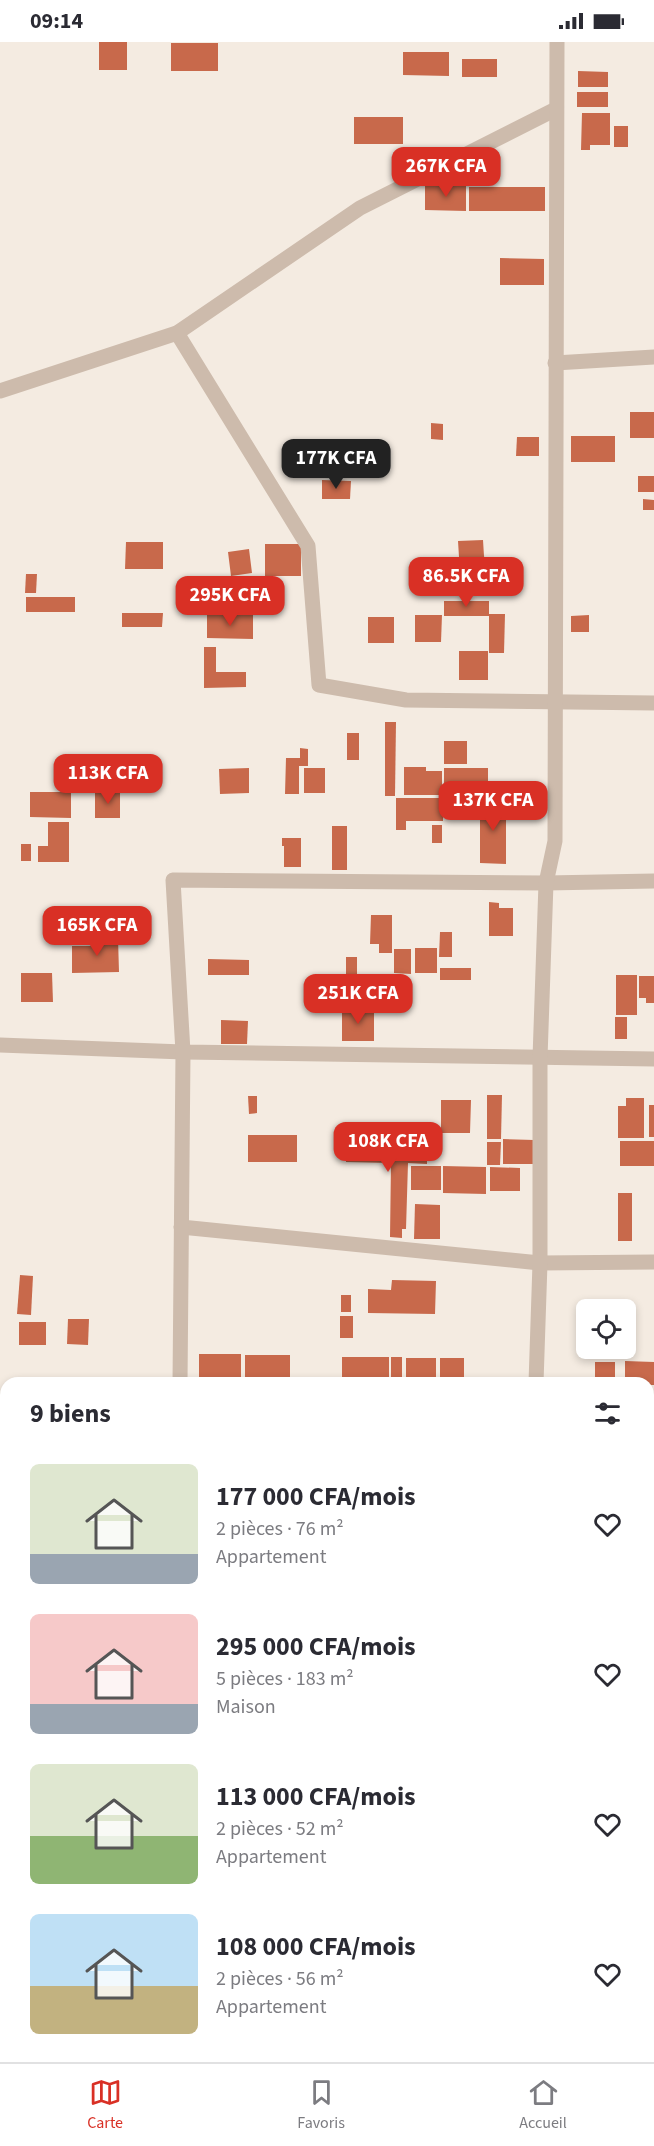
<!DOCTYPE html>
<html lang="fr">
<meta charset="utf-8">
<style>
:root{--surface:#fff;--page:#f7f7f7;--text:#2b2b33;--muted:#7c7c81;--line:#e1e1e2;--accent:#d93025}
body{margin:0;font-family:"Source Sans 3",sans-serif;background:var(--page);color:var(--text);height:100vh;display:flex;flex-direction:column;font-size:22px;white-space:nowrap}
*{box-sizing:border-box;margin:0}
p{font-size:20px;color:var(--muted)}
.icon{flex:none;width:33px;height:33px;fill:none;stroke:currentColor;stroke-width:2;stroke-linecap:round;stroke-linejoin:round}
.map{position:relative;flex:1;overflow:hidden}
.sheet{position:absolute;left:0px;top:1335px;width:654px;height:686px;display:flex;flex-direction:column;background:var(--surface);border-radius:18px 18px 0 0;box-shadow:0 3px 9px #0003}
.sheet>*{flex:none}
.fabs{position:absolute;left:576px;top:1257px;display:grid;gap:12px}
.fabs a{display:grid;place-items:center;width:60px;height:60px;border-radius:9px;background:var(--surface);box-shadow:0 3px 9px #0003;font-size:30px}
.price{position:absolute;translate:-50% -51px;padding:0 14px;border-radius:12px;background:var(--accent);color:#fff;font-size:20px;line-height:39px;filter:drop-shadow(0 2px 3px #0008)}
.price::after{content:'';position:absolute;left:50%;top:36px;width:18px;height:14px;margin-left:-9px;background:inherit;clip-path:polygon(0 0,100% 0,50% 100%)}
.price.selected{background:#222;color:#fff}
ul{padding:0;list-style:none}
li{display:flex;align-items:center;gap:18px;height:150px;padding:0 30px}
li span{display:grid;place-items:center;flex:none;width:168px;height:120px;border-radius:9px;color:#555}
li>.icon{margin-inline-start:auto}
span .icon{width:72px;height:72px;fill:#fffc;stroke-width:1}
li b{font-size:26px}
h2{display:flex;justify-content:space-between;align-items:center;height:72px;padding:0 30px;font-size:26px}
.status{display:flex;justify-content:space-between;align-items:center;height:42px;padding:0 30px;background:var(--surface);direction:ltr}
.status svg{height:16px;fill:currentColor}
.menu{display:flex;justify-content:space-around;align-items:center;height:84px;border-top:2px solid var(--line);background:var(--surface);font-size:16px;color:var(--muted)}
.menu a{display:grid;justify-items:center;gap:3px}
.menu .selected{color:var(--accent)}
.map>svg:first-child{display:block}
.building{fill:#c8694b}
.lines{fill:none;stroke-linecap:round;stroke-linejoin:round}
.minor{stroke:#cdbbac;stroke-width:15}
</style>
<div class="status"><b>09:14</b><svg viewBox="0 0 49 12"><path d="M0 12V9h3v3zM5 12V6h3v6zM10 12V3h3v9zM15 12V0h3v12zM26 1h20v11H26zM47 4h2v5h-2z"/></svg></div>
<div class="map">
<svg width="654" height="2020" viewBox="0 0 654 2020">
<rect width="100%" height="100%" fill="#f4ebe1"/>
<g class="building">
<rect x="99" y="0" width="28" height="28"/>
<rect x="171" y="1" width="47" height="28"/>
<path d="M403,10h46v24l-46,-1z"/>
<rect x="462" y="17" width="35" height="18"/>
<path d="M578,29l30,1v15h-30z"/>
<rect x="577" y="50" width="31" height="15"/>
<path d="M582,71h28v32h-20v5h-9z"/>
<rect x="354" y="75" width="49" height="27"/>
<rect x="614" y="84" width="14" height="21"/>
<path d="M425,144h41v25l-41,-1z"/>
<rect x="469" y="145" width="76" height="24"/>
<path d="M500,216l44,1v26h-44z"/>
<rect x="630" y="370" width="24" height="26"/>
<path d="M431,381l12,1v16l-12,-1z"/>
<rect x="571" y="394" width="44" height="26"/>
<path d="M517,395h22v19h-23z"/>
<path d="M313,412l20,1v10l-20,-1z"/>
<rect x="638" y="434" width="16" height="16"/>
<path d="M322,438l29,1 -1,18h-28z"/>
<path d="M643,457l11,1v10h-11z"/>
<path d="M483,498l2,31 -25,2 -2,-32z"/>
<path d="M126,500h37v27h-38z"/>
<rect x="265" y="502" width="36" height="32"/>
<path d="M249,507l3,24 -21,3 -3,-24z"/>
<path d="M26,532h11l-1,19h-11z"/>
<rect x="26" y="555" width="49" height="15"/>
<rect x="444" y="559" width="45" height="15"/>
<path d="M122,571h41l-1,14h-40z"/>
<path d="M489,572h16l-1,39h-15z"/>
<path d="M207,573h46v24l-46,-1z"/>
<path d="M415,573h27l-1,27h-26z"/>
<path d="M589,573v17h-18v-16z"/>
<rect x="368" y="575" width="26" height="26"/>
<path d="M204,605h12v25h30v15l-42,1z"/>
<rect x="459" y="609" width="29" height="29"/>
<path d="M385,680h11l-1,74h-10z"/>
<rect x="347" y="691" width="12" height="27"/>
<rect x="444" y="699" width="23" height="23"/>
<path d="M300,706l8,1v17h-9v28h-14l1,-36h14z"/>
<path d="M404,725h22v4h16v24h-38z"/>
<path d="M249,726v25l-29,1 -1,-25z"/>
<rect x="304" y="726" width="21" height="25"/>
<rect x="444" y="726" width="44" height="26"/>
<rect x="490" y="740" width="17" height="15"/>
<path d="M30,750h41v26l-41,-1z"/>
<rect x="95" y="751" width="25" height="25"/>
<path d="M396,756h47v23h-37v9h-10z"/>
<path d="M480,758h26v64l-26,-1z"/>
<path d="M48,780h21v40h-31v-16h10z"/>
<rect x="432" y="783" width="10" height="18"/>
<rect x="332" y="784" width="15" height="44"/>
<path d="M282,796h19v29h-17v-21h-2z"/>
<rect x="21" y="802" width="10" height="17"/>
<path d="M489,860l10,1v5h14v28h-24z"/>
<path d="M371,873h21v38h-13v-9h-9z"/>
<path d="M440,890h12v25h-13z"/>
<path d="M118,896l1,34 -47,1v-27h20v-7z"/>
<rect x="415" y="906" width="22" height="25"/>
<path d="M394,907h17v25l-17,-1z"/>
<rect x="346" y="915" width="11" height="17"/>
<path d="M208,917l41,1v15h-41z"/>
<rect x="440" y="926" width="31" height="12"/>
<path d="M21,931h31l1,29h-32z"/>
<rect x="322" y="932" width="20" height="21"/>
<rect x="616" y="933" width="21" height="40"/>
<path d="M639,934h15v27h-8v-5h-7z"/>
<rect x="342" y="967" width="32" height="32"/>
<rect x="615" y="975" width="12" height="22"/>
<path d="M221,978l27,1 -1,23h-26z"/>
<path d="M487,1053h15l-1,44h-14z"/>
<path d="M248,1054h9v17l-8,1z"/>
<path d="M626,1056h18v40h-26v-32h8z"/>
<path d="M441,1058h30l-1,33h-29z"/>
<rect x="649" y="1063" width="5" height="32"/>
<rect x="248" y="1093" width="49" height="27"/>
<path d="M346,1096l44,1v12h37v13l-19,-1 -2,66h-4v9l-12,-1 1,-74 -45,-1z"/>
<path d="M503,1097l31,1v24h-31z"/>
<rect x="620" y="1099" width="34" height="25"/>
<path d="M487,1100h14l-1,23h-13z"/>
<rect x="411" y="1124" width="30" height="24"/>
<path d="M443,1124l43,1v27l-43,-1z"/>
<path d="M490,1125l30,1v23h-30z"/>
<rect x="618" y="1151" width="14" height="48"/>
<path d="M415,1162l25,1v34h-26z"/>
<path d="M20,1233l13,1 -2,39 -14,-1z"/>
<path d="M392,1238l44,1 -1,33 -67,-1v-24l23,1z"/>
<rect x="341" y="1253" width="10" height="17"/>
<rect x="340" y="1274" width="13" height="22"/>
<path d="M68,1277h21l-1,26 -21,-1z"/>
<rect x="19" y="1280" width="27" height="23"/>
<rect x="199" y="1312" width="42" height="25"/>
<rect x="245" y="1313" width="45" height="25"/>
<rect x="342" y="1315" width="47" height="26"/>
<rect x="391" y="1315" width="11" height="26"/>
<rect x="406" y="1316" width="30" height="25"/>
<rect x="440" y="1316" width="24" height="25"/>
<path d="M625,1319l29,1v23h-6v-2h-23z"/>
<rect x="595" y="1320" width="20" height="21"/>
<path d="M648,1999h6v18l-6,-1z"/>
<path d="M611,2014h24v6h-25z"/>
</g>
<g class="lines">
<g class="minor">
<path d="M177,291l131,213 11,139 87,15 248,3"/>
<path d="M555,321l99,-6"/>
<path d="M0,349l177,-58 183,-125 196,-99"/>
<path d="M0,1003l183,7 471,7"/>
<path d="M181,1185l359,36 114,-1"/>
<path d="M180,1341l3,-331 -10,-172 373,3 108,-2"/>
<path d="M536,1341l4,-120v-205l6,-175 9,-42 2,-799"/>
<path d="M648,1394h6"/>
<path d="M648,1588h6"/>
<path d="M229,2020l1,-6"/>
<path d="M410,2020l1,-6"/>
<path d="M585,2020l1,-6"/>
</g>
</g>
</svg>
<div class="fabs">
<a><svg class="icon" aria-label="locate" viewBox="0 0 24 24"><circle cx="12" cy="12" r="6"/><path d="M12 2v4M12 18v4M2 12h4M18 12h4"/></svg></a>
</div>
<b class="price" style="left:446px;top:156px">267K CFA</b>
<b class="price selected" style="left:336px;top:448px">177K CFA</b>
<b class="price" style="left:466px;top:566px">86.5K CFA</b>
<b class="price" style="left:230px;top:585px">295K CFA</b>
<b class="price" style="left:108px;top:763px">113K CFA</b>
<b class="price" style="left:493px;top:790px">137K CFA</b>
<b class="price" style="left:97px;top:915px">165K CFA</b>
<b class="price" style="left:358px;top:983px">251K CFA</b>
<b class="price" style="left:388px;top:1131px">108K CFA</b>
<section class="sheet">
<h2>9 biens<svg class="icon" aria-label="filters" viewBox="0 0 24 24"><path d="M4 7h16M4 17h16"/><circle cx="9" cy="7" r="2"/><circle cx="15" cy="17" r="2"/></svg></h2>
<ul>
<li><span style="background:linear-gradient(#dfe7d0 75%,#9aa5b1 0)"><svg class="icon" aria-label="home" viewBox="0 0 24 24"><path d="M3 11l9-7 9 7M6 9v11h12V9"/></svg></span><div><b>177 000 CFA/mois</b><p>2 pièces · 76 m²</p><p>Appartement</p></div><svg class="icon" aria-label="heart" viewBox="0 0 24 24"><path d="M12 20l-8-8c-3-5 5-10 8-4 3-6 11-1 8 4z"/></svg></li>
<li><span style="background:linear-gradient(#f6c9c9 75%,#9aa5b1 0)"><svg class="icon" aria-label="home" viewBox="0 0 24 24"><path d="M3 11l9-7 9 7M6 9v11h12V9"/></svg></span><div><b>295 000 CFA/mois</b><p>5 pièces · 183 m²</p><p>Maison</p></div><svg class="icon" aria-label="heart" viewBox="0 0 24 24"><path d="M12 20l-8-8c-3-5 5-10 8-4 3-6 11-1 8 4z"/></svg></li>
<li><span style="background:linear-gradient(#dfe7d0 60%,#8fb573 0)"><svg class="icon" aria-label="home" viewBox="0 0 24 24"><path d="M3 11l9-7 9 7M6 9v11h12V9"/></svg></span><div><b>113 000 CFA/mois</b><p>2 pièces · 52 m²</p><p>Appartement</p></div><svg class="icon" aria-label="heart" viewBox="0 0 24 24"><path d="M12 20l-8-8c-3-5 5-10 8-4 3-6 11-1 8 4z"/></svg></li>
<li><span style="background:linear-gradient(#bfe0f5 60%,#c2b280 0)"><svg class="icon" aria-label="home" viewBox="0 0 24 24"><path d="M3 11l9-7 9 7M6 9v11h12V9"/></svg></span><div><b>108 000 CFA/mois</b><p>2 pièces · 56 m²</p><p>Appartement</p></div><svg class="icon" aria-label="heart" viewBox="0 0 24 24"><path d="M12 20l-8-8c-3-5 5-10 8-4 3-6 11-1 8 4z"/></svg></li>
</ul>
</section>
</div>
<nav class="menu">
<a class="selected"><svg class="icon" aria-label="map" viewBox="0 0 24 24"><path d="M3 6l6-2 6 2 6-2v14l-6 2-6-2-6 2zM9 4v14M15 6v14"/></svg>Carte</a>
<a><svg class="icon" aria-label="saved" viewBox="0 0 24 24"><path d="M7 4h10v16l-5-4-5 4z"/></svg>Favoris</a>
<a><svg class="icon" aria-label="home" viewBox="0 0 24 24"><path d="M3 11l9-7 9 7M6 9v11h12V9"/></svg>Accueil</a>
</nav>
